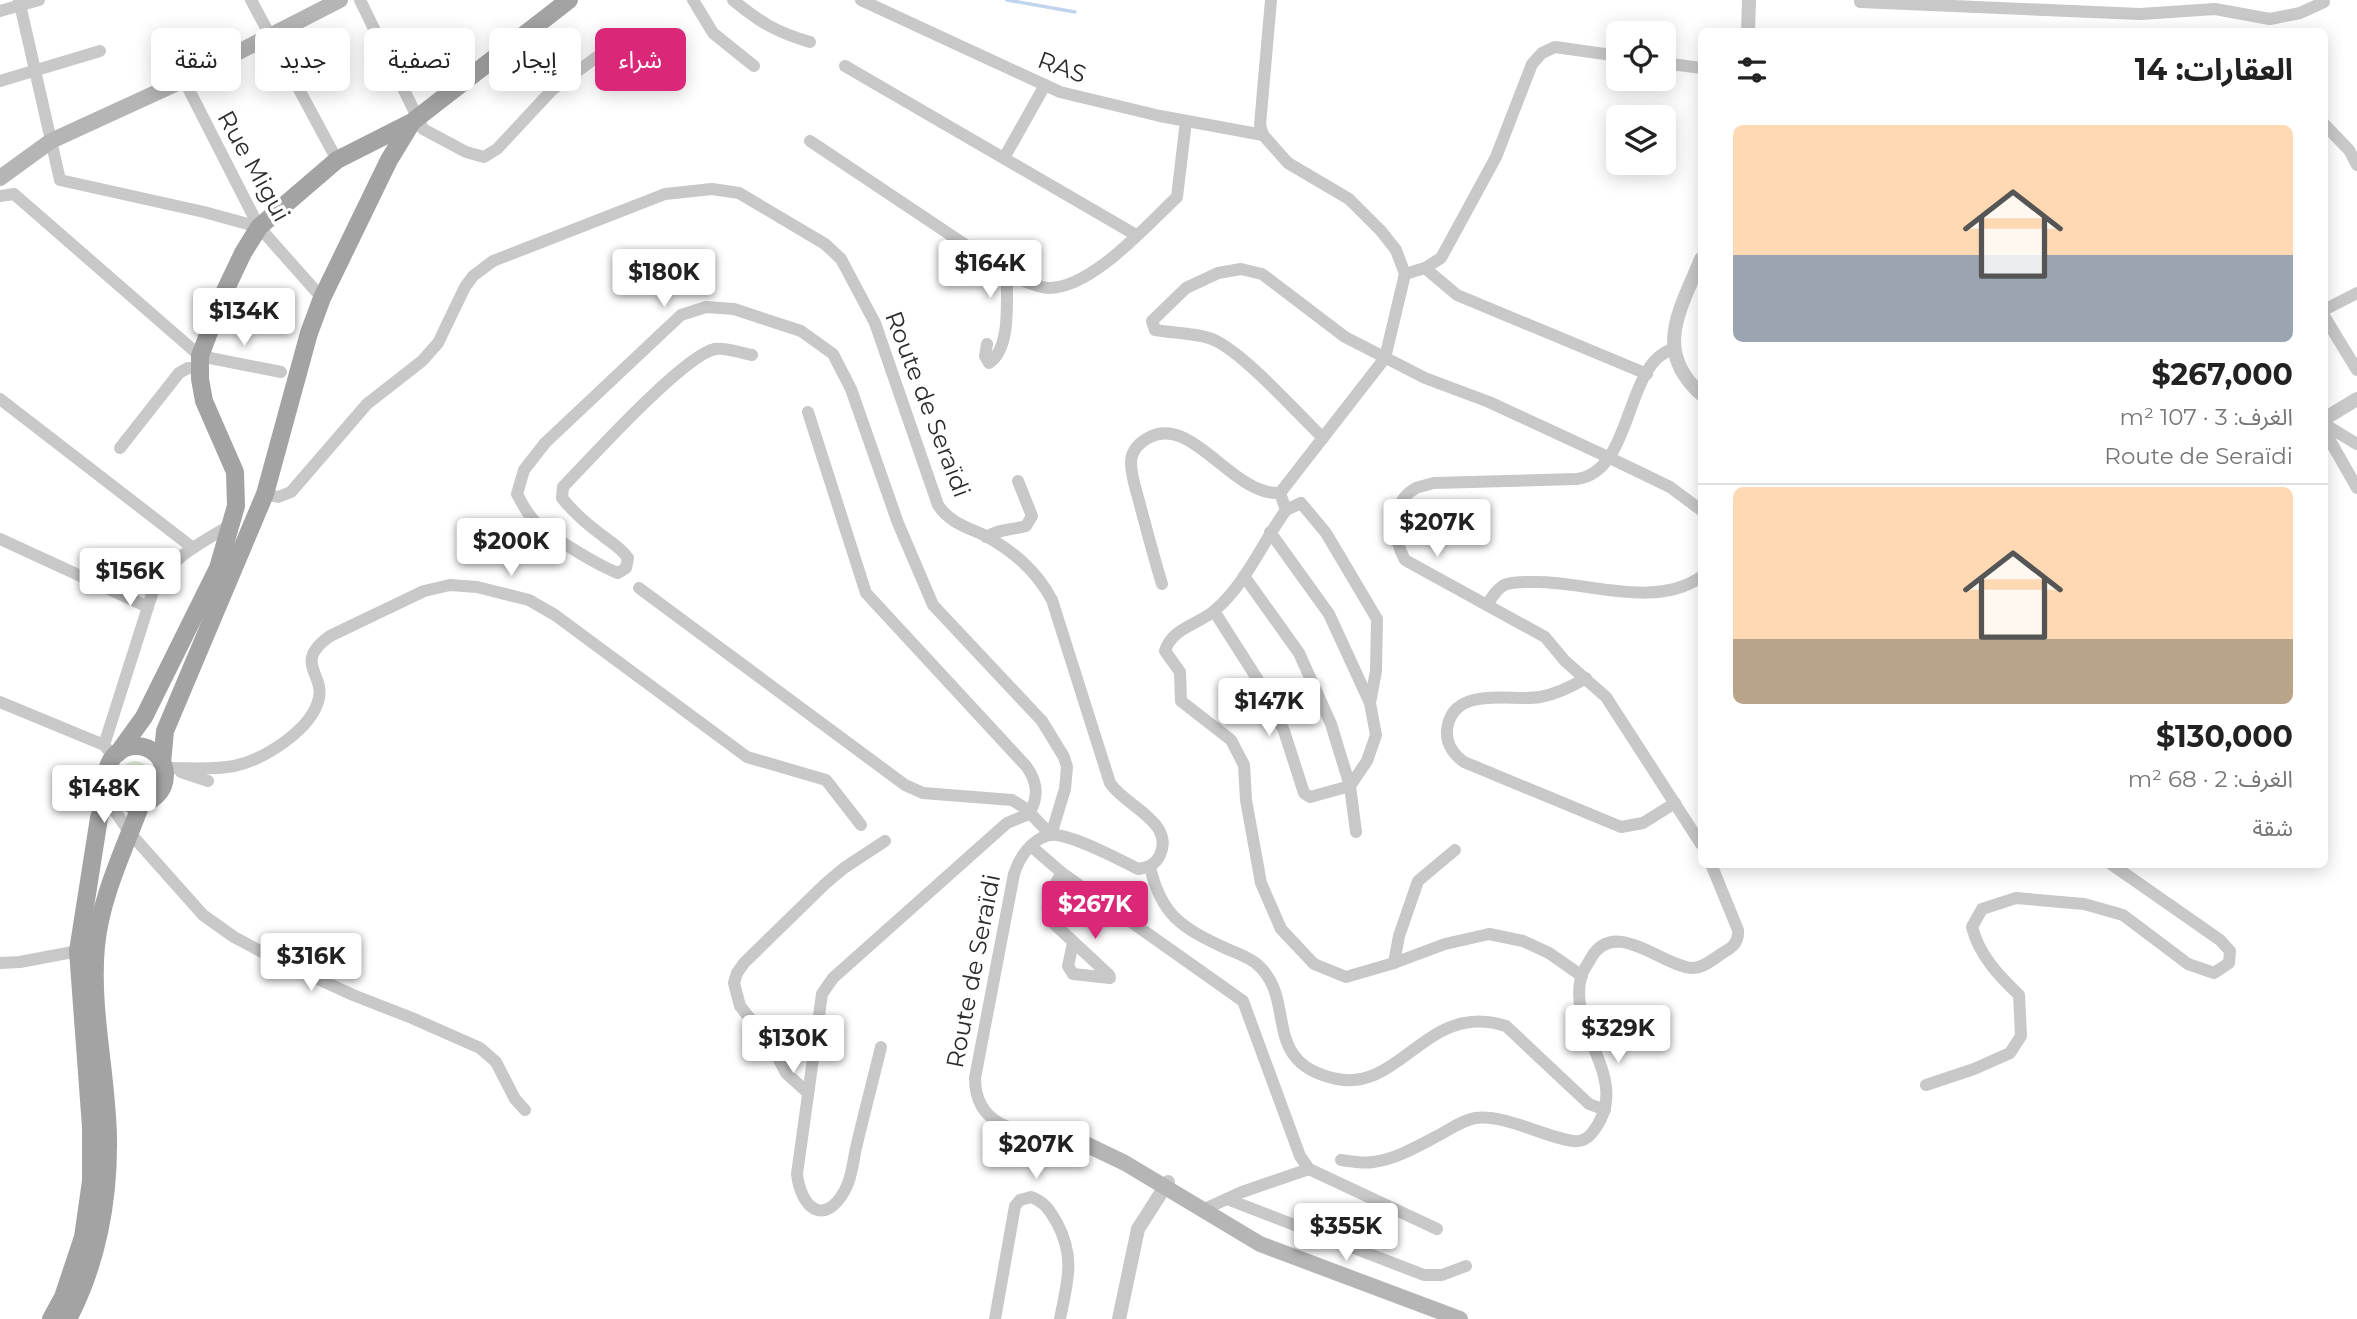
<!DOCTYPE html>
<html lang="ar">
<meta charset="utf-8">
<style>
:root{--surface:#fff;--page:#f2f2f2;--text:#222;--muted:#767676;--line:#e0e0e0;--accent:#db2777}
body{margin:0;font-family:Montserrat,"Noto Sans Arabic",sans-serif;background:var(--page);color:var(--text);direction:rtl;height:100vh;display:flex;flex-direction:column;font-size:26px;white-space:nowrap}
*{box-sizing:border-box;margin:0}
p{font-size:23px;color:var(--muted)}
.icon{flex:none;width:38px;height:38px;fill:none;stroke:currentColor;stroke-width:2;stroke-linecap:round;stroke-linejoin:round}
.map{position:relative;flex:1;overflow:hidden;direction:ltr}
.drawer{position:absolute;left:1698px;top:28px;width:630px;height:840px;display:flex;flex-direction:column;background:var(--surface);border-radius:10px;box-shadow:0 4px 18px #0003;direction:rtl}
.drawer>*{flex:none}
.hud{position:absolute;left:21px;top:28px;width:665px;height:63px;direction:rtl;display:flex;gap:14px}
.fabs{position:absolute;left:1606px;top:21px;display:grid;gap:14px}
.fabs a{display:grid;place-items:center;width:70px;height:70px;border-radius:10px;background:var(--surface);box-shadow:0 4px 18px #0003;font-size:35px}
.price{position:absolute;translate:-50% -60px;padding:0 16px;border-radius:7px;background:#fff;color:#222;font-size:23px;line-height:46px;filter:drop-shadow(0 2px 4px #0008)}
.price::after{content:'';position:absolute;left:50%;top:42px;width:21px;height:16px;margin-left:-10px;background:inherit;clip-path:polygon(0 0,100% 0,50% 100%)}
.price.current{background:var(--accent);color:#fff}
ul{padding:0;list-style:none}
li{display:grid;align-content:center;gap:14px;height:371px;padding:0 35px}
li+li{border-top:2px solid var(--line)}
li span{display:grid;place-items:center;height:217px;border-radius:10px;color:#555}
li>.icon{margin-inline-start:auto}
span .icon{width:126px;height:126px;fill:#fffc;stroke-width:1}
li b{font-size:30px}
h2{display:flex;justify-content:space-between;align-items:center;height:84px;padding:0 35px;font-size:30px}
.pill{padding:0 24px;border-radius:10px;background:var(--surface);box-shadow:0 4px 18px #0003;font-size:24px;line-height:63px}
.pill.current{background:var(--accent);color:#fff}
.map>svg:first-child{display:block}
.green{fill:#deebd7}
.lines{fill:none;stroke-linecap:round;stroke-linejoin:round}
.stream{stroke:#c1d4ed;stroke-width:3.5}
.minor{stroke:#c8c8c8;stroke-width:12}
.tertiary{stroke:#c8c8c8;stroke-width:14}
.secondary{stroke:#b5b5b5;stroke-width:16}
.primary{stroke:#a3a3a3;stroke-width:18}
.labels{text-anchor:middle;dominant-baseline:central;stroke-width:7;stroke-linejoin:round;paint-order:stroke}
.street-label{font-size:24px;fill:#2b2b2b;stroke:#fff}
</style>
<div class="map">
<svg width="2357" height="1319" viewBox="0 0 2357 1319">
<rect width="100%" height="100%" fill="#fff"/>
<circle class="green" cx="135" cy="775" r="14"/>
<g class="lines">
<path class="stream" d="M1007,0l68,12"/>
<g class="minor">
<path d="M19,0l41,180 144,32 55,15"/>
<path d="M251,0l86,160"/>
<path d="M360,0l63,129 43,23 18,5 13,-8 55,-59 57,-42 21,-7 15,1"/>
<path d="M693,0l20,33 41,33"/>
<path d="M733,0c28,23 43,32 77,42"/>
<path d="M861,0l199,92 100,24 103,19"/>
<path d="M1860,0v2l280,12 75,-5 55,10 30,-6 24,-11"/>
<path d="M0,11l39,-11"/>
<path d="M1664,63l37,5"/>
<path d="M845,66l291,169"/>
<path d="M184,80l75,147 63,71"/>
<path d="M0,81l100,-30"/>
<path d="M2324,124l25,26 8,15"/>
<path d="M810,141l202,135c11,4 26,12 37,12 43,0 98,-63 128,-91l9,-76"/>
<path d="M1004,158l41,-73"/>
<path d="M0,196l14,-2 186,162 81,16"/>
<path d="M1425,268l32,27 190,79"/>
<path d="M1405,274l20,-6 16,-10 55,-101 36,-93 10,-11 13,-6 64,9"/>
<path d="M2324,310l33,-17"/>
<path d="M2324,316l33,54"/>
<path d="M987,344l-2,12 4,7c23,-15 17,-65 18,-90"/>
<path d="M1673,349c-49,14 -39,122 -96,130l-144,4c-5,2 -12,3 -17,5 -27,15 -23,50 -11,72l140,77 20,24 41,36 95,147"/>
<path d="M0,399l193,149"/>
<path d="M808,412l58,181 160,173c12,16 13,31 3,48l-22,9 -174,155 -11,16 -25,180c4,35 28,53 48,16 7,-12 8,-29 11,-42 8,-34 17,-68 25,-101"/>
<path d="M2324,424l33,20"/>
<path d="M2324,430l33,58"/>
<path d="M1323,438c-25,-24 -84,-91 -114,-100 -17,-5 -37,-5 -54,-8l-3,-9 34,-33 32,-15 23,-4 21,5 83,63 80,41 64,24 121,56 60,29 31,23"/>
<path d="M120,448l59,-75 9,-5h12"/>
<path d="M1280,493l6,17c-24,33 -40,74 -72,101 -17,14 -42,17 -49,40l15,21 1,29 50,39 13,25 2,35 15,83 20,46 33,35 32,13 48,-14 51,-19 44,-10 34,7 26,12 33,23"/>
<path d="M265,494l13,3 13,-5 76,-88 55,-43 16,-18 27,-56 8,-11 20,-15 172,-67 47,-5 27,4 86,51 16,15 34,64 63,182c11,17 28,22 46,30 29,16 52,35 68,65l58,183c15,23 65,39 50,72 -5,10 -11,12 -22,14 -18,-9 -70,-37 -88,-34 -19,4 -31,23 -36,39l-39,204c0,57 57,54 100,61"/>
<path d="M1286,510l15,-7 25,30 51,86 -1,52 -6,32"/>
<path d="M1270,532l59,82 41,89 6,32 -9,26 -17,25 6,46"/>
<path d="M986,537c13,-8 25,-7 40,-11l6,-10 -14,-35"/>
<path d="M0,539l148,68"/>
<path d="M1162,584c-8,-26 -15,-53 -22,-79 -3,-13 -9,-28 -9,-42 0,-12 8,-20 17,-25 44,-25 84,58 132,55l105,-135 20,-84 -9,-24 -15,-19 -32,-32 -61,-36 -25,-28 -3,-10 11,-125"/>
<path d="M639,588l266,197 18,8 89,7 13,8 26,27 14,-46 2,-22 -3,-10 -22,-36 -109,-116 -35,-82 -47,-134 -18,-35 -32,-23 -67,-22 -28,-2 -25,8 -136,128 -21,27 -7,24c4,7 8,16 14,23 12,16 68,49 87,56l8,-5 2,-10c-7,-10 -15,-14 -25,-22 -15,-11 -29,-23 -41,-38l1,-11c26,-27 121,-132 152,-138 10,-2 26,4 37,6"/>
<path d="M1487,605c5,-8 9,-15 17,-20 10,-4 22,-3 33,-3 51,0 118,27 164,-5"/>
<path d="M1214,611l44,69 26,51 20,62 6,4 40,-11 -19,-62 -32,-71 -55,-77"/>
<path d="M1586,678c-15,9 -29,16 -46,19 -29,5 -88,-13 -93,33 -1,14 6,24 17,32l157,65 22,-4 32,-20"/>
<path d="M0,702l104,43 5,6"/>
<path d="M104,745l50,-157c19,-32 45,-44 77,-63"/>
<path d="M169,768c21,0 44,2 65,-2 29,-6 78,-36 85,-68 5,-25 -26,-36 11,-62l94,-45 26,-6 27,2 52,13 26,15 192,142 79,23 35,45"/>
<path d="M181,772l27,9"/>
<path d="M106,798l24,35 73,82 31,22 43,23 76,35 59,23 68,30 16,14 19,37 10,11"/>
<path d="M1031,846l31,27 181,128 57,155 9,13 128,60"/>
<path d="M1150,867c11,48 32,61 75,81 11,5 24,9 33,17 40,36 1,98 79,114 64,13 91,-79 169,-53l83,78 16,6"/>
<path d="M1062,873c-10,16 -19,28 -12,47l59,55 1,3 -37,-4 -5,-8 5,-23"/>
<path d="M0,963l20,-1 58,-11"/>
<path d="M1394,963l5,-27 19,-55 37,-31"/>
<path d="M1926,1085l48,-16 36,-16 11,-17 -2,-41c-20,-19 -40,-40 -47,-68l10,-18 34,-11 68,6 39,11 65,49 26,9 15,-10 1,-12 -10,-11 -109,-76"/>
<path d="M807,1092l-21,-19 -15,-28 -31,-39 -6,-23 3,-10 7,-10 81,-79 19,-16 41,-27"/>
<path d="M1341,1160c10,1 22,4 32,2 24,-3 47,-17 68,-28 11,-6 22,-14 34,-16 30,-4 69,19 98,23 7,1 14,-2 19,-8 43,-53 -25,-99 -11,-156 2,-7 7,-13 10,-19 24,-42 73,10 102,10 10,0 19,-8 28,-14 10,-6 18,-10 17,-24l-27,-66"/>
<path d="M1227,1199l197,76h18l24,-9"/>
<path d="M1209,1207l33,-15 67,-23"/>
<path d="M995,1319l20,-113 5,-6 11,-3c14,5 19,14 26,26 19,35 10,60 3,96"/>
</g>
<g class="tertiary">
<path d="M1748,32l1,-32"/>
<path d="M1701,259c-20,50 -49,91 0,135"/>
<path d="M2324,419l33,-20"/>
<path d="M1119,1319l19,-90 30,-47"/>
</g>
<g class="secondary">
<path d="M0,178l51,-37 133,-61 156,-80"/>
<path d="M1075,1139l50,24 135,81 200,75"/>
</g>
<g class="primary">
<circle cx="136" cy="775" r="29"/>
<path d="M118,753l26,-36 74,-149 18,-62 -1,-34 -31,-71 -4,-22v-23l23,-61 20,-42 16,-26 78,-67 75,-38 157,-122"/>
<path d="M162,763l3,-32 100,-237 44,-161 13,-35 67,-138 22,-36"/>
<path d="M51,1319l12,-22 20,-60 8,-56v-54l-13,-176 21,-133 7,-20 1,-21"/>
<path d="M68,1319c29,-55 41,-119 40,-181 -1,-64 -18,-128 -12,-192 5,-50 28,-96 45,-142"/>
</g>
</g>
<g class="labels">
<g class="street-label">
<text transform="translate(1062 67) rotate(20)">RAS</text>
<text transform="translate(254 166) rotate(61)">Rue Migui</text>
<text transform="translate(928 404) rotate(69)">Route de Seraïdi</text>
<text transform="translate(973 971) rotate(-79)">Route de Seraïdi</text>
</g>
</g>
</svg>
<div class="fabs">
<a><svg class="icon" aria-label="locate" viewBox="0 0 24 24"><circle cx="12" cy="12" r="6"/><path d="M12 2v4M12 18v4M2 12h4M18 12h4"/></svg></a>
<a><svg class="icon" aria-label="layers" viewBox="0 0 24 24"><path d="M12 4l9 5-9 5-9-5zM3 14l9 5 9-5"/></svg></a>
</div>
<b class="price" style="left:990px;top:300px">$164K</b>
<b class="price" style="left:664px;top:309px">$180K</b>
<b class="price" style="left:244px;top:348px">$134K</b>
<b class="price" style="left:1437px;top:559px">$207K</b>
<b class="price" style="left:511px;top:578px">$200K</b>
<b class="price" style="left:130px;top:608px">$156K</b>
<b class="price" style="left:1269px;top:738px">$147K</b>
<b class="price" style="left:104px;top:825px">$148K</b>
<b class="price current" style="left:1095px;top:941px">$267K</b>
<b class="price" style="left:311px;top:993px">$316K</b>
<b class="price" style="left:1618px;top:1065px">$329K</b>
<b class="price" style="left:793px;top:1075px">$130K</b>
<b class="price" style="left:1036px;top:1181px">$207K</b>
<b class="price" style="left:1346px;top:1263px">$355K</b>
<div class="hud">
<a class="pill current">شراء</a>
<a class="pill">إيجار</a>
<a class="pill">تصفية</a>
<a class="pill">جديد</a>
<a class="pill">شقة</a>
</div>
<section class="drawer">
<h2>العقارات: 14<svg class="icon" aria-label="filters" viewBox="0 0 24 24"><path d="M4 7h16M4 17h16"/><circle cx="9" cy="7" r="2"/><circle cx="15" cy="17" r="2"/></svg></h2>
<ul>
<li><span style="background:linear-gradient(#ffd9b3 60%,#9aa5b1 0)"><svg class="icon" aria-label="home" viewBox="0 0 24 24"><path d="M3 11l9-7 9 7M6 9v11h12V9"/></svg></span><div><b>$267,000</b><p>الغرف: 3 · 107 m²</p><p>Route de Seraïdi</p></div></li>
<li><span style="background:linear-gradient(#ffd9b3 70%,#b9a48a 0)"><svg class="icon" aria-label="home" viewBox="0 0 24 24"><path d="M3 11l9-7 9 7M6 9v11h12V9"/></svg></span><div><b>$130,000</b><p>الغرف: 2 · 68 m²</p><p>شقة</p></div></li>
</ul>
</section>
</div>
